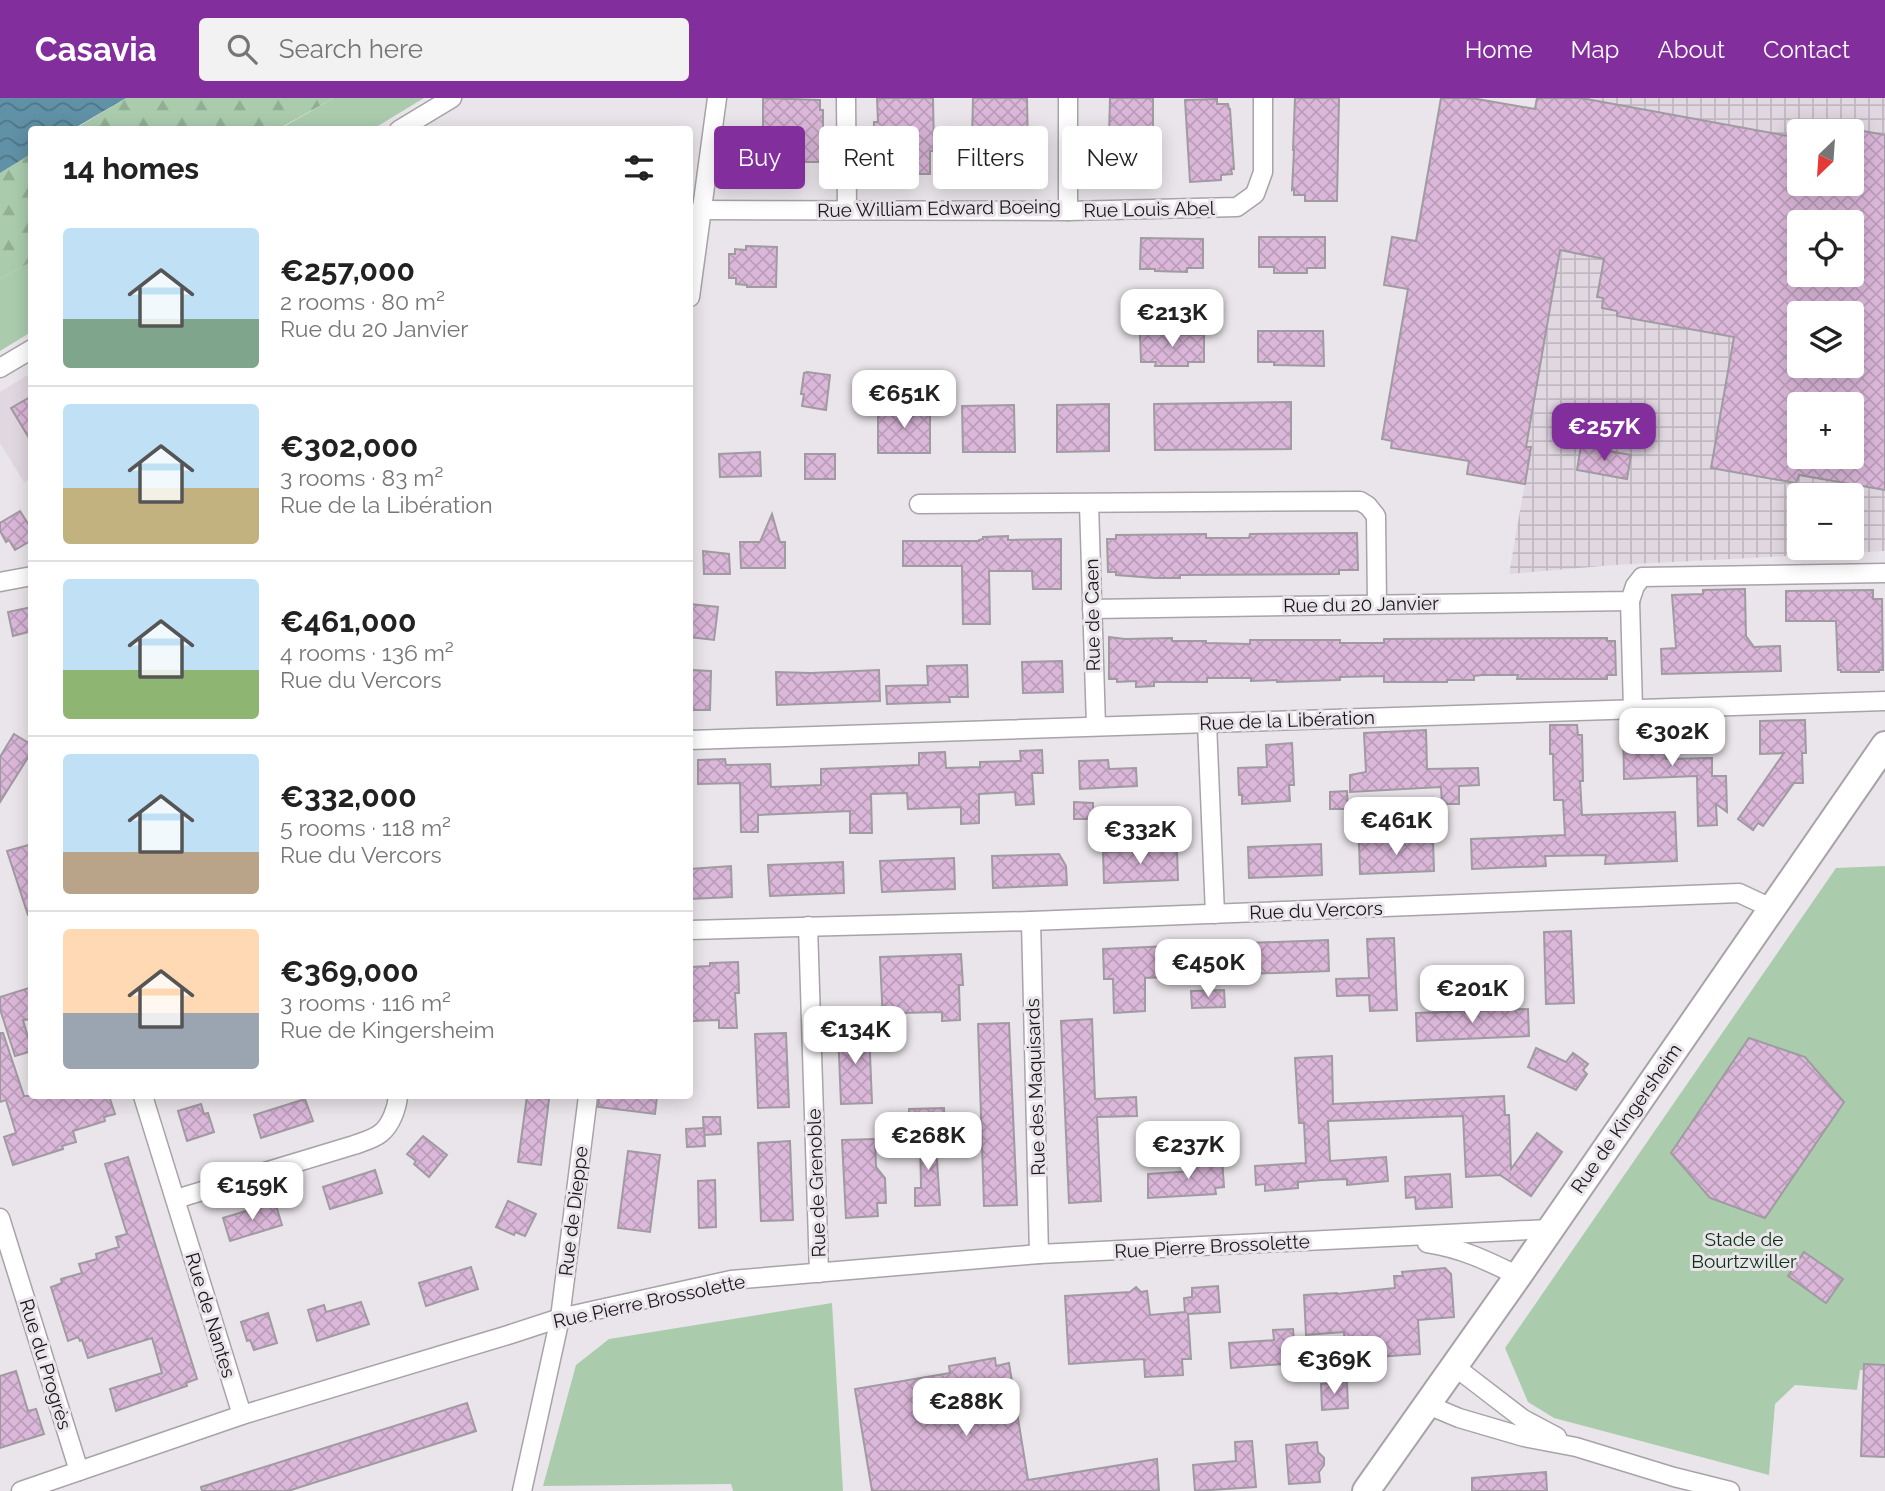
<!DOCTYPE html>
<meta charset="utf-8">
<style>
:root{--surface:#fff;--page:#f2f2f2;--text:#222;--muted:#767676;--line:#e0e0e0;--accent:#822e9d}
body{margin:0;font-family:Raleway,sans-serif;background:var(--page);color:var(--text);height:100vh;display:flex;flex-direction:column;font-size:26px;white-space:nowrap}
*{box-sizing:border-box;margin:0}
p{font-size:23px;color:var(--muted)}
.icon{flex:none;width:38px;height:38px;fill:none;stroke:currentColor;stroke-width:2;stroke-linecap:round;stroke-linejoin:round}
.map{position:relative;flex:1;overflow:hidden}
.sheet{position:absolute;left:28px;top:28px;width:665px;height:973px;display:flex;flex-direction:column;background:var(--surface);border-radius:7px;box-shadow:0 4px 18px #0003}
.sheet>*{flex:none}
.banner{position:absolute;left:714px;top:28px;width:665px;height:63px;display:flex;gap:14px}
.needle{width:46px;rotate:205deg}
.fabs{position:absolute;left:1787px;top:21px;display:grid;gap:14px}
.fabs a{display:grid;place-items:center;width:77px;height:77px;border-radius:7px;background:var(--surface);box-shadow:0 4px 18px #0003;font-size:35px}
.price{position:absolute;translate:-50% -60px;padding:0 16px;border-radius:14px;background:#fff;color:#222;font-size:23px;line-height:46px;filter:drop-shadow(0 2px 4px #0008)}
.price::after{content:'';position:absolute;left:50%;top:42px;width:21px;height:16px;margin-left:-10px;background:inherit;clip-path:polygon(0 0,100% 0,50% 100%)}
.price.selected{background:var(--accent);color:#fff}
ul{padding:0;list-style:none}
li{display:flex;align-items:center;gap:21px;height:175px;padding:0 35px}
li+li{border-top:2px solid var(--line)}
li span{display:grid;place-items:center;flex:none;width:196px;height:140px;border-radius:7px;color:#555}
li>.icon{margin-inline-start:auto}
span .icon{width:84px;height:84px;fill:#fffc;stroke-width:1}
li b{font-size:30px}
h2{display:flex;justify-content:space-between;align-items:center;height:84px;padding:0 35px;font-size:30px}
.chip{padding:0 24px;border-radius:7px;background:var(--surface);box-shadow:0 4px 18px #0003;font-size:24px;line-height:63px}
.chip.selected{background:var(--accent);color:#fff}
header{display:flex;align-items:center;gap:42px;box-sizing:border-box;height:98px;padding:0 35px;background:var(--accent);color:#fff}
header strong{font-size:33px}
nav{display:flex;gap:38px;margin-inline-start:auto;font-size:24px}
.search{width:490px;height:63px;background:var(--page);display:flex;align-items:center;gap:18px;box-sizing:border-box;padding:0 24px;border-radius:7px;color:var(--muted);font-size:26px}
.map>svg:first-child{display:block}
.built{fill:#e1d7e1}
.industrial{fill:url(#industrial-grid);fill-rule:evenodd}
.green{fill:#aaccad}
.forest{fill:url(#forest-firs)}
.water{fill:url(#water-waves)}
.building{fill:url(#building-cross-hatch);stroke:#a09ba0;stroke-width:2;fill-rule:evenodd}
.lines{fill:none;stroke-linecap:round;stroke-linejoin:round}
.street-casing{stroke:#a8a3a8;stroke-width:21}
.secondary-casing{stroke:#a8a3a8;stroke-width:30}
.street{stroke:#fff;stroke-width:18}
.secondary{stroke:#fff;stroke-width:26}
.labels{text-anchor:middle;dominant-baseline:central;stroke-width:6;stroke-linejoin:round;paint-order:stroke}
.street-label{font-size:19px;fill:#1a181a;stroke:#eae5ea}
.park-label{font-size:19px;fill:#093414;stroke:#eae5ea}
</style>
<header>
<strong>Casavia</strong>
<div class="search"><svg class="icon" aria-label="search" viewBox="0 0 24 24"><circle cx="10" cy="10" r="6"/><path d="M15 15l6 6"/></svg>Search here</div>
<nav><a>Home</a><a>Map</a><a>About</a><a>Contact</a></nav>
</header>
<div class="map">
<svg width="1885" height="1393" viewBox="0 0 1885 1393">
<defs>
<pattern id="industrial-grid" width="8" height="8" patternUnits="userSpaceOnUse" patternTransform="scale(1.75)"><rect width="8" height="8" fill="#e1d7e1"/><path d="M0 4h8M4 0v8" fill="none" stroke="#c0b8c0"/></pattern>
<pattern id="forest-firs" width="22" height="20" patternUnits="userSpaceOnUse" patternTransform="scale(1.75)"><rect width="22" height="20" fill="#aaccad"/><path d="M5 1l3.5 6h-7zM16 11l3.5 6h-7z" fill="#92ae94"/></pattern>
<pattern id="water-waves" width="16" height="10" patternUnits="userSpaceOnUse" patternTransform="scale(1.75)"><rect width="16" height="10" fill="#6191a7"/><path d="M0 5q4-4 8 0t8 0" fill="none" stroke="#4f7587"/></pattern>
<pattern id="building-cross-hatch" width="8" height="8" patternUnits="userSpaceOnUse" patternTransform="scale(1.75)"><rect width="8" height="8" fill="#dbb7da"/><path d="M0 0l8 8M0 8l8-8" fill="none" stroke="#bb9dba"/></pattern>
</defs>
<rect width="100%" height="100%" fill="#eae5ea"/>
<path class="built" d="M31,275v105l-7,4 -24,-39v-51z"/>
<path class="industrial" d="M1586,0h299v453l-271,14 -105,9 22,-126 -5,-1zM1799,33h53v53h-53zM1799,124h53v53h-53zM1799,215h53v53h-53zM1799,306h53v53h-53zM1799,397h53v53h-53z"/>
<g class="green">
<path d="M334,0h90l-51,31 -95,1z"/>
<path d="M31,164v70l-31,19v-72z"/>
<path d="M1885,768v505l-25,-1 -3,20 -62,-5 -20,19 -6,71 -215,-57 -26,-16 -23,-54 331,-480z"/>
<path d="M832,1205l11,188h-110l-2,-7 -188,2 33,-121 33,-26z"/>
</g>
<g class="forest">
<path d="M126,0h208l-56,31 -205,1z"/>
<path d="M31,56v108l-31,17v-106z"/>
</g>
<path class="water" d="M0,0h126l-53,31 -41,1 -1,24 -31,19z"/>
<g class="building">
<path d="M763,0l57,2v10h3v52h-23v11h-34v-21h-3z"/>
<path d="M877,0h56l1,53h-4v23h-32v-13h-25l1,-39h4z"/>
<path d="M973,0h54l1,55 -20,-1v13h-33v-22h-3z"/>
<path d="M1110,0h43v32h-2l3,51 -32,2v-6h-11v-5l-3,1z"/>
<path d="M1295,0h44l-2,103h-32v-6h-11v-6l-2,1 2,-40h-1z"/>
<path d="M1441,0h30l64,11 2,-11h44l218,40v46h53v-55l33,6v355l-86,-15 -3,8 -85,-15 23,-131 -117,-21v-5l-15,-3 1,-10 -6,-1 7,-38 -44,-9 -34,197h5l-6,37 -58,-10 2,-13 -78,-13 1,-7 -10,-2 26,-150 -24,-4 8,-48 24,4zM1799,124h53v53h-53zM1799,215h53v53h-53zM1799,306h53v53h-53z"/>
<path d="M1217,1v5h11l1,5h1l4,60h-3l1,5 -11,1v5l-31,2 -5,-82z"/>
<path d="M1259,139h66v31h-18v5h-33v-6h-15z"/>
<path d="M1141,140l62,1v29h-16v4l-32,-1v-2h-15z"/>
<path d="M746,148l31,1 -1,40h-29v-2l-11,-1v-6h-7v-24h6v-5l11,1z"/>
<path d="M1258,233h65l1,35 -50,-1v-3h-16z"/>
<path d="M1140,236l64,1v27h-16v4h-33l1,-4h-15z"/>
<path d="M807,274l23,3 -4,35 -24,-4 2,-12h-3l3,-21z"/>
<path d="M32,298v47l-21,-35z"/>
<path d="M1291,304v47l-136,1 -1,-46z"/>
<path d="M1109,306v47l-52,1v-47z"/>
<path d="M1014,307l1,47h-52l-1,-46z"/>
<rect x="878" y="308" width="52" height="47"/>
<path d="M1581,348l50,9 -4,24 -50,-9z"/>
<path d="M760,354l1,24 -41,1 -1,-23z"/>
<rect x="805" y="356" width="30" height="25"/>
<path d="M20,413l12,19v10l-17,10 -6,-10 -3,2 -6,-11v-8z"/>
<path d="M772,416l8,28h5v26h-44l-1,-26h20z"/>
<path d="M1357,435l1,37h-19v4l-159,1v3h-25l-39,-3v-3h-8l-1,-33h9v-4l90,-1v4h43l1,-4z"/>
<path d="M1008,438v4l53,-1v50h-28l-1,-18h-43l1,53h-27l-1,-58h-59v-25h76v-1l4,-1v-2z"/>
<path d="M703,453l26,3 1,20h-26z"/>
<path d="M1745,491l1,47 8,11 26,-1 1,25 -119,3 -1,-25 15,-1 -4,-53 31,-1v-4z"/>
<path d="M1873,492v9h9l1,71h-4v2h-38v-2h-3l-2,-49h-50v-30z"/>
<path d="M690,506l28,3 -4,33 -24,-3z"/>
<path d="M32,509v24l-19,5 -5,-24z"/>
<path d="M1109,539l16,2 47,-1v3h34v2l44,1v-4h90v3h44v-4l223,-1v3h8l1,34h-9v4h-90l1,-4h-36l-8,1v4h-27v2h-63v-6l-44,1v3l-63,2v-2l-26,1v-3h-44v4h-53v4l-18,1v-6l-19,1v-3h-8z"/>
<path d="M1062,563l1,31 -40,1 -1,-31z"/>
<path d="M967,567l1,32h-19l1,5 -63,2 -1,-18 42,-1 -1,-19z"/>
<path d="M690,572l21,1 -1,39h-20z"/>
<path d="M879,572l1,31 -103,4 -1,-33 35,1z"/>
<path d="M1805,622l1,33h-4l1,30h-9l-31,43 -5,-3 -5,7 -15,-11 46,-66 -24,1v-33z"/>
<path d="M1623,625l43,1v35l46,-1v18h14l1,36 -11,-8 1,21 -19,1 -1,-50 -73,3z"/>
<path d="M1550,627h27l1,10h4l1,46h-3l2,34 93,-3 2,49 -72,3 1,-9 -61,1 1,10 -74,3 -1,-30 94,-4 -2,-35h-9l-1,-46h-3z"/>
<path d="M1426,632l1,39 51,-1 1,17 -20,1v18h-17l-1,-17 -91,5v-17l16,-3 -2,-39z"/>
<path d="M14,636l18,11v6l-32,51v-45z"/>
<path d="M1292,645l2,42h-5l1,16 -48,3v-9h-3l-1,-27 29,-1 -1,-22z"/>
<path d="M1042,652l1,23h-11l2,31 -18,1 -1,-13 -36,2v29l-18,1v-17l-53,2 -1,-16 -36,1 1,39h-22v-22l-92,4v17h-17l-1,-49 -42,1v-24l27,-1 1,6 44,-1 1,23 50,-2v-16l98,-4v-12l26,-1 1,16 34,-1v-5l41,-1 -1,-10z"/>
<path d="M1108,662l1,9 27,-1 1,18 -57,3 -1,-28z"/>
<path d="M1347,693l1,18h-18v-17z"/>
<path d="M1074,704l19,1v16h-19z"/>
<path d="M1433,742l1,31 -74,3 -1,-32z"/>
<path d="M32,746v71h-4l-21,-64z"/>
<path d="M1321,746l1,31 -73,3 -1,-31z"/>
<path d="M1177,752l1,30 -74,3 -1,-31z"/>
<path d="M1059,756l7,12 1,19 -74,3 -1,-32z"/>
<path d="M954,760l1,31 -73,3 -2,-31z"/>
<path d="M843,764l1,31 -74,3 -2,-31z"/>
<path d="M731,768l1,31 -42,2v-30z"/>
<path d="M1571,833l3,72 -28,1 -2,-72z"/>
<path d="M1394,840l3,72 -27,1 -1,-16 -32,1 -1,-17 33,-1 -2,-39z"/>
<path d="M1328,842l1,31 -81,3 -1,-31z"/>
<path d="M1170,848h14l1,30 -40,2v33l-31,2 -1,-34h-9l-1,-30z"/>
<path d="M961,856l2,31h-4l1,35 -18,1v-9l-41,1v9h-18l-3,-65z"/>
<path d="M738,864l1,31h-4l2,35h-18v-8l-27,1v-26h-2v-28l20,-1v-3z"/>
<path d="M32,889v32l-9,1 9,31 -17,5 -15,-47v-12z"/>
<path d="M1224,892l1,17 -33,1 -1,-17z"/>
<path d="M1528,911l1,27 -112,5 -1,-28z"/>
<path d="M1092,921l3,80 41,-2 1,19 -40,1 4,84 -32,2 -8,-182z"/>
<path d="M1009,925l8,182 -33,1 -6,-182z"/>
<path d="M869,931l3,74 -31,1 -3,-74z"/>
<path d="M0,935h3l21,63h85l6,18 -11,3 1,4 -32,10 3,11 -14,4 1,3 -50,16 -9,-28 12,-4 -10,-33 -6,2z"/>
<path d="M786,935l3,74 -31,1 -3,-74z"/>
<path d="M1749,940l56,19 39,45 -79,116 -55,-20 -39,-45z"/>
<path d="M1536,950l30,14 7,-9 15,11 -5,6 4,4 -11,16 -48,-23z"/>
<path d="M1332,958l1,48 171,-8 1,19h4l2,54 26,-36 25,19 -31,44 -31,-21 -34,2 -3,-61 -135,5 2,40 56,-4 2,24 -41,4v-6l-25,1 -24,2v6l-33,3v-7l-9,1 -1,-19 51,-3 -2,-40h-5l-4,-65z"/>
<path d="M527,998l22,3 -8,66 -23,-3z"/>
<path d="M599,998h58l-2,18 -57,-7z"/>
<path d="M305,1001l8,22 -52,17 -7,-23z"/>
<path d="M201,1006l3,10 4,-1 6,19 -27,9 -9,-30z"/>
<path d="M944,1010l1,18 -35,1 -1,-18z"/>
<path d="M703,1019h17l1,17 -17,1z"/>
<path d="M704,1030l1,18 -18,1 -1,-18z"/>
<path d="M935,1033l5,74 -25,1v-18h6l-1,-56z"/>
<path d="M423,1038l24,19 -18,22 -15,-13 2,-3 -9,-7z"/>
<path d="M875,1041l1,28 9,11 1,25h-9l1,13 -32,2 -4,-78z"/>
<path d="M790,1043l3,79 -32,1 -3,-78z"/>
<path d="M628,1053l32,4 -10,77 -32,-4z"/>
<path d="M128,1059l69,222 -11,4 1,3 -71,25 -6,-22 52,-16 -10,-35 -64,20 -6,-18 -2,1 -2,-4 -10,4 -17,-54 11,-4 -1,-4 21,-6 -3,-9 18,-5 -1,-5 23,-7 -3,-10 11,-3 -22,-70z"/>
<path d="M1222,1060l2,29 -9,1 1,6 -68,4v-24l45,-3 3,-12z"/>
<path d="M375,1072l7,23 -52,16 -7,-22z"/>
<path d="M1450,1076l2,33 -36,2 -1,-12 -9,1 -1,-21z"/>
<path d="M715,1082l1,47 -17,1 -1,-47z"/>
<path d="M508,1103l28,13 -11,22 -10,-4 -1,3 -18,-8z"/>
<path d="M275,1104l7,23 -52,16 -7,-23z"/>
<path d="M1804,1154l39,27 -17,24 -38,-27z"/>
<path d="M471,1169l7,22 -52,17 -7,-23z"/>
<path d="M1445,1170l6,6 3,43 -36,3 2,34 -74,5 -2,-27 -38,3 -2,-40 33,-2v1l58,-6 -1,-12h9l-1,-4z"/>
<path d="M1218,1188l2,26 -32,2 3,45h-9l1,16 -38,2 -1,-18 -75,5 -4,-68 65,-4 6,-5 5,5 6,-1 3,24 35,-3 -1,-14 8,-1v-9z"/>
<path d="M361,1204l8,22 -52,17 -9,-31 16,-5 2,7z"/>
<path d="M268,1215l9,30 -23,7 -4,-10 -3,1 -6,-19z"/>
<path d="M1293,1231l3,34 -65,5 -2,-25 45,-3 -1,-10z"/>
<path d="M995,1260l1,8 13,-3 19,117 129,-21 2,32h-287l-17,-102 95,-16 -1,-7z"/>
<path d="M1864,1266l21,1v92l-24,-1z"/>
<path d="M16,1273l12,40 8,-2 8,25 -44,14v-72z"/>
<path d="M1347,1284l1,26 -26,2 -1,-26z"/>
<path d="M467,1305l9,28 -188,60h-86l-1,-4z"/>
<path d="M1252,1343l4,46 -61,4 -2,-26 43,-4 -1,-19z"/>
<path d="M1317,1344l1,10 6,6v7l-5,7 1,10 -31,2 -3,-39z"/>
<path d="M1546,1374l1,19h-75v-13z"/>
</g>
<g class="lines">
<defs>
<g id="street">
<path d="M846,0l1,112"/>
<path d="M399,32l53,-32"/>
<path d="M700,112l368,1v-113"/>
<path d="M1068,113l169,-4 18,-13 8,-22v-74"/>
<path d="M690,199l27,-199"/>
<path d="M0,270l32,-19"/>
<path d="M919,406l441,-3 8,5 8,10 1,88"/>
<path d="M1089,406l7,222"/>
<path d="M0,484l32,-6"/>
<path d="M1630,503l3,108"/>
<path d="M1092,511l538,-8 5,-15 7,-9 243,-4"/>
<path d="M1207,625l8,191"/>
<path d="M690,642l1195,-39"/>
<path d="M1031,823l8,333"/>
<path d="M808,828l11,347"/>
<path d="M690,832l341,-9 708,-28 32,15"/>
<path d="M143,998l99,319"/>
<path d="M176,1101l178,-54c8,-3 20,-6 27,-12 10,-8 16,-25 17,-37"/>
<path d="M0,1120l79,253"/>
<path d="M1427,1145c34,5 61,18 91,33"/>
<path d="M1454,1268l69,53 34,18"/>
<path d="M1428,1307l31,13 65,19 52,10 98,30 56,14"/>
<path d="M21,1393l221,-76 266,-80 52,-17 171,-38 308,-26 510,-25"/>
<path d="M522,1393l38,-173 28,-222"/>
</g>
<path id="secondary" d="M1366,1393l152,-215 367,-531"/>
</defs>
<use href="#street" class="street-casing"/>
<use href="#secondary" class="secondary-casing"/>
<use href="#street" class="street"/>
<use href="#secondary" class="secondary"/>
</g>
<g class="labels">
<g class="street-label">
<text transform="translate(939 110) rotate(-1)">Rue William Edward Boeing</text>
<text transform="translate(1149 111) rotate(-1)">Rue Louis Abel</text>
<text transform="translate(1361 506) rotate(-1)">Rue du 20 Janvier</text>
<text transform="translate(1092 517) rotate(-91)">Rue de Caen</text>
<text transform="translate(1287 622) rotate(-2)">Rue de la Libération</text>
<text transform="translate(1316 812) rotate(-2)">Rue du Vercors</text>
<text transform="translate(1035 989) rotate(-92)">Rue des Maquisards</text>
<text transform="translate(1626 1020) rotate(-55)">Rue de Kingersheim</text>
<text transform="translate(816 1085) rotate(-92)">Rue de Grenoble</text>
<text transform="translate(573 1113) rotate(-83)">Rue de Dieppe</text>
<text transform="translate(1212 1148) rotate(-3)">Rue Pierre Brossolette</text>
<text transform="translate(649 1203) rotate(-12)">Rue Pierre Brossolette</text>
<text transform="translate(211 1217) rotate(73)">Rue de Nantes</text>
<text transform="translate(46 1266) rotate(73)">Rue du Progrès</text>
</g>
<g class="park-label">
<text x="1744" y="1141">Stade de<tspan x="1744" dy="22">Bourtzwiller</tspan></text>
</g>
</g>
</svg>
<div class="fabs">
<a><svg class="needle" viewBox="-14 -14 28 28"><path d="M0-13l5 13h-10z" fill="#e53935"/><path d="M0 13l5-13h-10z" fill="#767676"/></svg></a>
<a><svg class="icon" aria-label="locate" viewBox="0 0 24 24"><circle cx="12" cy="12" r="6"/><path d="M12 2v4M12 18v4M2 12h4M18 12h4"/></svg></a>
<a><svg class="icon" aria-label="layers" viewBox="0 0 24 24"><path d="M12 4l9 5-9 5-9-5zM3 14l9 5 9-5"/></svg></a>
<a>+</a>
<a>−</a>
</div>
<b class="price" style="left:1172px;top:251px">€213K</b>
<b class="price" style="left:904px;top:332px">€651K</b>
<b class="price selected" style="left:1604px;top:365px">€257K</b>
<b class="price" style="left:1672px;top:670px">€302K</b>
<b class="price" style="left:1396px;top:759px">€461K</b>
<b class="price" style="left:1140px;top:768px">€332K</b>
<b class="price" style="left:1208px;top:901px">€450K</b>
<b class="price" style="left:1472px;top:927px">€201K</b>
<b class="price" style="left:855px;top:968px">€134K</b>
<b class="price" style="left:928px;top:1074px">€268K</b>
<b class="price" style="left:1188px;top:1083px">€237K</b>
<b class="price" style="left:252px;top:1124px">€159K</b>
<b class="price" style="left:1334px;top:1298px">€369K</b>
<b class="price" style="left:966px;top:1340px">€288K</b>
<div class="banner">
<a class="chip selected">Buy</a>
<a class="chip">Rent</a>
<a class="chip">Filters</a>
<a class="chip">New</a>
</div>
<section class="sheet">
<h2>14 homes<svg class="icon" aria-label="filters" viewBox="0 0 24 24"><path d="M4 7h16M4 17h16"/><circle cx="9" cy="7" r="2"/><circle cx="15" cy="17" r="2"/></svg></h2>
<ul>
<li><span style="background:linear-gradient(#bfe0f5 65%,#7fa58c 0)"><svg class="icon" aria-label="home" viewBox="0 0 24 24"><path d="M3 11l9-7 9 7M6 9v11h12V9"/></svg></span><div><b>€257,000</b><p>2 rooms · 80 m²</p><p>Rue du 20 Janvier</p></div></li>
<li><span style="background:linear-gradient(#bfe0f5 60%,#c2b280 0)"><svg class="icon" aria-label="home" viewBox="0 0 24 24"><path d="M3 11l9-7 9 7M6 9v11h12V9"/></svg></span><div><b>€302,000</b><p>3 rooms · 83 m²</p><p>Rue de la Libération</p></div></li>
<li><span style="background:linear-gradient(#bfe0f5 65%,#8fb573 0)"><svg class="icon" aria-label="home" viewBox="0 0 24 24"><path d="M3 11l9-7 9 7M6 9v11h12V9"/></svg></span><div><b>€461,000</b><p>4 rooms · 136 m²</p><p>Rue du Vercors</p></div></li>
<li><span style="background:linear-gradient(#bfe0f5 70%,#b9a48a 0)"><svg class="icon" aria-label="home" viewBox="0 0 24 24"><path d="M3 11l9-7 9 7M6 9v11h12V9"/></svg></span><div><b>€332,000</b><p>5 rooms · 118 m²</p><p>Rue du Vercors</p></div></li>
<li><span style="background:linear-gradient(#ffd9b3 60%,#9aa5b1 0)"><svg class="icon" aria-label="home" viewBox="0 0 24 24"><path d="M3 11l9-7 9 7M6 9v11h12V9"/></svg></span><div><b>€369,000</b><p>3 rooms · 116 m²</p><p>Rue de Kingersheim</p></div></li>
</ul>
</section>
</div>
